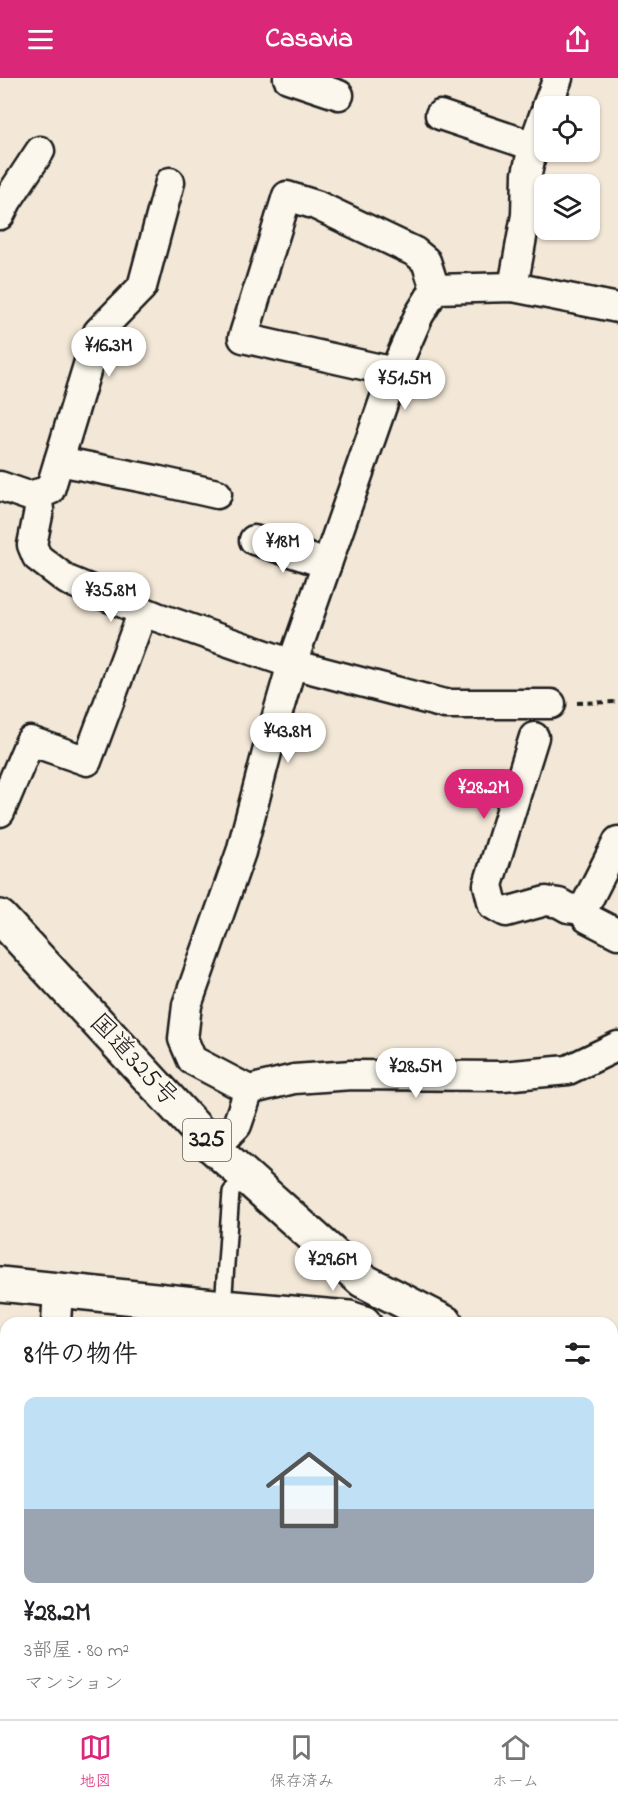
<!DOCTYPE html>
<html lang="ja">
<meta charset="utf-8">
<style>
:root{--surface:#fff;--page:#f6f6f6;--text:#202124;--muted:#757577;--line:#e0e0e0;--accent:#db2777}
body{margin:0;font-family:"Indie Flower","Klee One",sans-serif;background:var(--page);color:var(--text);height:100vh;display:flex;flex-direction:column;font-size:22px;white-space:nowrap}
*{box-sizing:border-box;margin:0}
p{font-size:20px;color:var(--muted)}
.icon{flex:none;width:33px;height:33px;fill:none;stroke:currentColor;stroke-width:2;stroke-linecap:round;stroke-linejoin:round}
.map{position:relative;flex:1;overflow:hidden}
.panel{position:absolute;left:0px;top:1239px;width:618px;height:402px;display:flex;flex-direction:column;background:var(--surface);border-radius:18px 18px 0 0;box-shadow:0 2px 4px #0004}
.panel>*{flex:none}
.fabs{position:absolute;left:534px;top:18px;display:grid;gap:12px}
.fabs a{display:grid;place-items:center;width:66px;height:66px;border-radius:12px;background:var(--surface);box-shadow:0 2px 4px #0004;font-size:30px}
.price{position:absolute;translate:-50% -51px;padding:0 14px;border-radius:21px;background:#fff;color:#222;font-size:20px;line-height:39px;filter:drop-shadow(0 2px 3px #0008)}
.price::after{content:'';position:absolute;left:50%;top:36px;width:18px;height:14px;margin-left:-9px;background:inherit;clip-path:polygon(0 0,100% 0,50% 100%)}
.price.active{background:var(--accent);color:#fff}
ul{padding:0;list-style:none}
li{display:grid;align-content:center;gap:12px;height:318px;padding:0 24px}
li+li{border-top:2px solid var(--line)}
li span{display:grid;place-items:center;height:186px;border-radius:12px;color:#555}
li>.icon{margin-inline-start:auto}
span .icon{width:108px;height:108px;fill:#fffc;stroke-width:1}
li b{font-size:26px}
h2{display:flex;justify-content:space-between;align-items:center;height:72px;padding:0 24px;font-size:26px}
header{display:flex;justify-content:space-between;align-items:center;height:78px;padding:0 24px;background:var(--accent);color:#fff;font-size:27px;font-weight:700}
.tabs{display:flex;justify-content:space-around;align-items:center;height:84px;border-top:2px solid var(--line);background:var(--surface);font-size:16px;color:var(--muted)}
.tabs a{display:grid;justify-items:center;gap:3px}
.tabs .active{color:var(--accent)}
.map>svg:first-child{display:block}
.building{fill:#d4ab85;stroke:#1c1c1c;stroke-width:1.5}
.lines{fill:none;stroke-linecap:round;stroke-linejoin:round}
.service-casing{stroke:#1c1c1c;stroke-width:20}
.minor-casing{stroke:#1c1c1c;stroke-width:33}
.tertiary-casing{stroke:#1c1c1c;stroke-width:38}
.trunk-casing{stroke:#1c1c1c;stroke-width:38}
.path{stroke:#1c1c1c;stroke-width:4;stroke-dasharray:6 4.5;stroke-linecap:butt}
.service{stroke:#fbf7ec;stroke-width:15}
.minor{stroke:#fbf7ec;stroke-width:28}
.tertiary{stroke:#fbf7ec;stroke-width:33}
.trunk{stroke:#fbf7ec;stroke-width:33}
.labels{text-anchor:middle;dominant-baseline:central;stroke-width:4.5;stroke-linejoin:round;paint-order:stroke}
.shield{fill:#fbf7ec;stroke:#5f5e5a;stroke-width:1.5}
.shield-label{font-size:24px;font-weight:bold;fill:#1c1c1c}
.street-label{font-size:26px;fill:#1c1c1c;stroke:#fbf7ec}
</style>
<header><svg class="icon" aria-label="menu" viewBox="0 0 24 24"><path d="M4 6h16M4 12h16M4 18h16"/></svg>Casavia<svg class="icon" aria-label="share" viewBox="0 0 24 24"><path d="M12 15V3M7 8l5-5 5 5M5 13v7h14v-7"/></svg></header>
<div class="map">
<svg width="618" height="1641" viewBox="0 0 618 1641">
<rect width="100%" height="100%" fill="#f3e8d7"/>
<filter id="ink" filterUnits="userSpaceOnUse"><feTurbulence type="fractalNoise" baseFrequency=".0167" numOctaves="2"/><feDisplacementMap in="SourceGraphic" scale="12" xChannelSelector="R" yChannelSelector="G"/><feConvolveMatrix kernelMatrix="1 2 1 2 8 2 1 2 1" color-interpolation-filters="sRGB"/></filter>
<g filter="url(#ink)">
<path class="building" d="M612,1334l6,1v37l-6,-1z"/>
<g class="lines">
<defs>
<path id="service" d="M223,1229l8,-115 14,-17"/>
<g id="minor">
<path d="M288,0l51,17"/>
<path d="M547,28l11,-28"/>
<path d="M440,37l93,31"/>
<path d="M0,137l7,-14 33,-50"/>
<path d="M513,209l13,-72 1,-41 6,-28 11,-31"/>
<path d="M394,294l-151,-34 44,-142 29,9 99,47 11,9 9,28"/>
<path d="M59,383l96,19 62,14"/>
<path d="M0,408l29,10 21,-6 48,-158 44,-45 28,-105"/>
<path d="M37,416l2,16 -7,35 5,12 30,23 90,37 135,47 153,40h106"/>
<path d="M254,462l73,24"/>
<path d="M534,659l-46,148 5,20 13,7 40,-11 13,2 9,5 15,2"/>
<path d="M0,734l30,-71 57,20 56,-150"/>
<path d="M583,832l35,-69"/>
<path d="M583,832l4,8 31,16"/>
<path d="M249,1012l-57,-30 -9,-21 4,-34 54,-153 31,-119 20,-69 102,-292 25,-57 16,-26 78,-2 105,21"/>
<path d="M214,1070l23,-23 12,-35 45,-11 58,-4 151,1 65,-6 50,-24"/>
<path d="M56,1245l2,-33"/>
<path d="M0,1624l6,2"/>
<path d="M612,1626l6,-11"/>
<path d="M39,1635l22,6"/>
<path d="M182,1641l3,-6"/>
</g>
<path id="tertiary" d="M0,1206l223,23 126,11 15,5"/>
<g id="trunk">
<path d="M0,839l214,231 148,132 84,43"/>
<path d="M612,1294l6,1"/>
</g>
</defs>
<use href="#service" class="service-casing"/>
<use href="#minor" class="minor-casing"/>
<use href="#tertiary" class="tertiary-casing"/>
<use href="#trunk" class="trunk-casing"/>
<path class="path" d="M577,625l41,-1"/>
<use href="#service" class="service"/>
<use href="#minor" class="minor"/>
<use href="#tertiary" class="tertiary"/>
<use href="#trunk" class="trunk"/>
</g>
</g>
<g class="labels">
<rect class="shield" x="183" y="1041" width="48" height="42" rx="4.5"/>
<g class="shield-label">
<text x="207" y="1062">325</text>
</g>
<g class="street-label">
<text transform="translate(133 983) rotate(47)">国道325号</text>
</g>
</g>
</svg>
<div class="fabs">
<a><svg class="icon" aria-label="locate" viewBox="0 0 24 24"><circle cx="12" cy="12" r="6"/><path d="M12 2v4M12 18v4M2 12h4M18 12h4"/></svg></a>
<a><svg class="icon" aria-label="layers" viewBox="0 0 24 24"><path d="M12 4l9 5-9 5-9-5zM3 14l9 5 9-5"/></svg></a>
</div>
<b class="price" style="left:109px;top:300px">¥16.3M</b>
<b class="price" style="left:405px;top:333px">¥51.5M</b>
<b class="price" style="left:283px;top:496px">¥18M</b>
<b class="price" style="left:111px;top:545px">¥35.8M</b>
<b class="price" style="left:288px;top:686px">¥43.8M</b>
<b class="price active" style="left:484px;top:742px">¥28.2M</b>
<b class="price" style="left:416px;top:1021px">¥28.5M</b>
<b class="price" style="left:333px;top:1214px">¥29.6M</b>
<section class="panel">
<h2>8件の物件<svg class="icon" aria-label="filters" viewBox="0 0 24 24"><path d="M4 7h16M4 17h16"/><circle cx="9" cy="7" r="2"/><circle cx="15" cy="17" r="2"/></svg></h2>
<ul>
<li><span style="background:linear-gradient(#bfe0f5 60%,#9aa5b1 0)"><svg class="icon" aria-label="home" viewBox="0 0 24 24"><path d="M3 11l9-7 9 7M6 9v11h12V9"/></svg></span><div><b>¥28.2M</b><p>3部屋 · 80 m²</p><p>マンション</p></div></li>
</ul>
</section>
</div>
<nav class="tabs">
<a class="active"><svg class="icon" aria-label="map" viewBox="0 0 24 24"><path d="M3 6l6-2 6 2 6-2v14l-6 2-6-2-6 2zM9 4v14M15 6v14"/></svg>地図</a>
<a><svg class="icon" aria-label="saved" viewBox="0 0 24 24"><path d="M7 4h10v16l-5-4-5 4z"/></svg>保存済み</a>
<a><svg class="icon" aria-label="home" viewBox="0 0 24 24"><path d="M3 11l9-7 9 7M6 9v11h12V9"/></svg>ホーム</a>
</nav>
